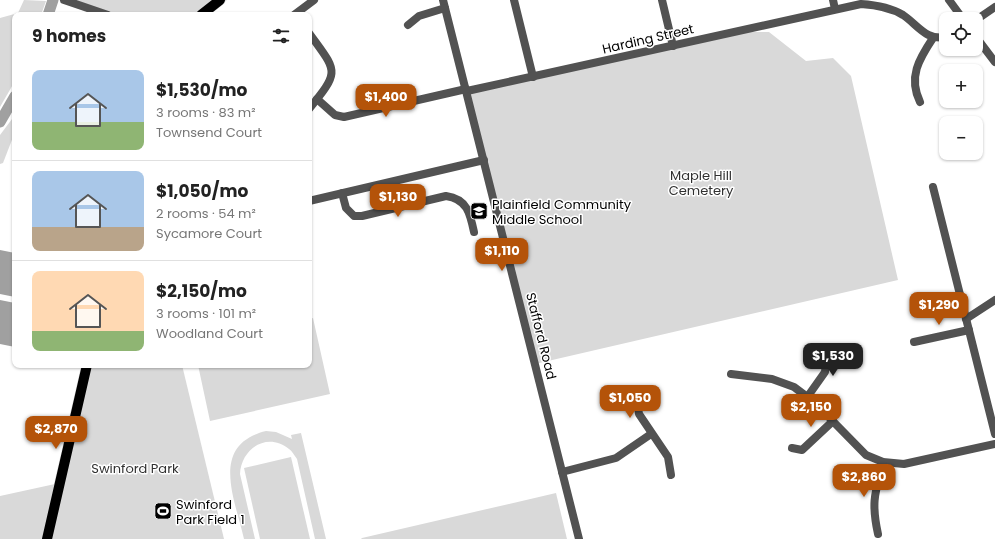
<!DOCTYPE html>
<meta charset="utf-8">
<style>
:root{--surface:#fff;--page:#f6f6f6;--text:#222;--muted:#767676;--line:#e0e0e0;--accent:#b45309}
body{margin:0;font-family:Poppins,sans-serif;background:var(--page);color:var(--text);height:100vh;display:flex;flex-direction:column;font-size:15px;white-space:nowrap}
*{box-sizing:border-box;margin:0}
p{font-size:13px;color:var(--muted)}
.icon{flex:none;width:22px;height:22px;fill:none;stroke:currentColor;stroke-width:2;stroke-linecap:round;stroke-linejoin:round}
.map{position:relative;flex:1;overflow:hidden}
.details{position:absolute;left:12px;top:12px;width:300px;height:356px;display:flex;flex-direction:column;background:var(--surface);border-radius:8px;box-shadow:0 1px 3px #0004}
.details>*{flex:none}
.controls{position:absolute;left:939px;top:12px;display:grid;gap:8px}
.controls a{display:grid;place-items:center;width:44px;height:44px;border-radius:8px;background:var(--surface);box-shadow:0 1px 3px #0004;font-size:20px}
.price{position:absolute;translate:-50% -34px;padding:0 9px;border-radius:8px;background:var(--accent);color:#fff;font-size:13px;line-height:26px;filter:drop-shadow(0 1px 2px #0008)}
.price::after{content:'';position:absolute;left:50%;top:24px;width:12px;height:9px;margin-left:-6px;background:inherit;clip-path:polygon(0 0,100% 0,50% 100%)}
.price.active{background:#222;color:#fff}
ul{padding:0;list-style:none}
li{display:flex;align-items:center;gap:12px;height:100px;padding:0 20px}
li+li{border-top:1px solid var(--line)}
li span{display:grid;place-items:center;flex:none;width:112px;height:80px;border-radius:8px;color:#555}
li>.icon{margin-inline-start:auto}
span .icon{width:48px;height:48px;fill:#fffc;stroke-width:1}
li b{font-size:17px}
h2{display:flex;justify-content:space-between;align-items:center;height:48px;padding:0 20px;font-size:17px}
.map>svg:first-child{display:block}
.green{fill:#d9d9d9}
.water{fill:#a0a0a0}
.lines{fill:none;stroke-linecap:round;stroke-linejoin:round}
.river{stroke:#a0a0a0;stroke-width:11}
.major-casing{stroke:#dbdbdb;stroke-width:11}
.minor{stroke:#525252;stroke-width:8}
.major{stroke:#000;stroke-width:10}
.labels{text-anchor:middle;dominant-baseline:central;stroke-width:3;stroke-linejoin:round;paint-order:stroke}
.street-label{font-size:13px;fill:#000;stroke:#fff}
.park-label{font-size:13px;fill:#303030;stroke:#fff}
.poi-label{font-size:13px;fill:#000;stroke:#fff;text-anchor:start}
</style>
<div class="map">
<svg width="995" height="539" viewBox="0 0 995 539">
<rect width="100%" height="100%" fill="#fff"/>
<g class="green">
<path d="M24,0l22,1 -5,14h-26v66l-15,26v-89l18,-5z"/>
<path d="M63,0h164l-21,15h-102z"/>
<path d="M730,32h39l37,29 27,-3 18,18 47,204 -363,84 -68,-273z"/>
<path d="M15,115v17l-12,31 -3,1v-29z"/>
<path d="M313,318l17,76 -120,27 -12,-56h111v-46z"/>
<path d="M87,365h95l42,174h-177z"/>
<path d="M266,431l10,1 16,7 -1,-4 10,-2 25,106h-11l-18,-80c-3,-4 -5,-8 -8,-10 -22,-18 -48,0 -49,25l15,65h-11c-9,-40 -35,-94 22,-108z"/>
<path d="M291,457l19,82h-50l-16,-71z"/>
<path d="M55,484l-12,55h-43v-43z"/>
<path d="M556,493l11,46h-206l1,-1z"/>
</g>
<g class="water">
<path d="M0,250l15,3v44l-15,-3z"/>
<path d="M0,300l15,3v44l-15,-3z"/>
</g>
<g class="lines">
<g class="river">
<path d="M48,15l5,-15"/>
<path d="M0,122l15,-26"/>
</g>
<defs>
<g id="major">
<path d="M201,15l19,-15"/>
<path d="M47,539l40,-174"/>
</g>
</defs>
<use href="#major" class="major-casing"/>
<g class="minor">
<path d="M64,0l44,15"/>
<path d="M443,0l136,539"/>
<path d="M514,0l19,77"/>
<path d="M662,0l11,46"/>
<path d="M833,0l2,9"/>
<path d="M949,0l14,19"/>
<path d="M294,15l20,-15"/>
<path d="M976,20l19,-13"/>
<path d="M408,25l11,-9 26,-8"/>
<path d="M309,33c28,39 32,37 0,76"/>
<path d="M976,37l19,25"/>
<path d="M467,91l394,-87c15,1 29,3 42,11 15,10 23,26 43,22"/>
<path d="M317,99l18,16 9,2 122,-28"/>
<path d="M920,102c-12,-25 -1,-43 13,-64"/>
<path d="M933,187l62,247"/>
<path d="M342,193l4,15 8,8h8l84,-20c21,3 24,17 28,36"/>
<path d="M309,201l175,-41"/>
<path d="M966,319l29,-19"/>
<path d="M914,342l55,-12"/>
<path d="M731,374l41,5 22,8 20,15 52,53 17,7 21,2 91,-20"/>
<path d="M636,395l3,19 29,43 3,18"/>
<path d="M808,396l17,-24 2,-25"/>
<path d="M792,448l10,2 31,-29"/>
<path d="M562,472l54,-14 35,-24"/>
<path d="M878,534c-7,-32 -3,-41 5,-72"/>
</g>
<use href="#major" class="major"/>
</g>
<defs>
<symbol id="school-square" viewBox="-11 -11 22 22"><rect x="-9" y="-9" width="18" height="18" rx="4" fill="#000" stroke="#fff"/><path d="M0-5L7-2L0 1L-7-2ZM-4 1L0 2.5L4 1V4Q0 6-4 4Z" fill="#fff"/></symbol>
<symbol id="stadium-square" viewBox="-11 -11 22 22"><rect x="-9" y="-9" width="18" height="18" rx="4" fill="#000" stroke="#fff"/><path d="M0-5a6.5 5 0 1 0 0 10a6.5 5 0 1 0 0-10ZM-3.5-1.8h7v3.6h-7Z" fill="#fff"/></symbol>
</defs>
<g fill-rule="evenodd">
<use href="#school-square" x="469" y="201" width="20" height="20"/>
<use href="#stadium-square" x="153" y="501" width="20" height="20"/>
</g>
<g class="labels">
<g class="street-label">
<text transform="translate(648 39) rotate(-13)">Harding Street</text>
<text transform="translate(541 336) rotate(76)">Stafford Road</text>
</g>
<g class="park-label">
<text x="701" y="175">Maple Hill<tspan x="701" dy="15">Cemetery</tspan></text>
<text x="135" y="468">Swinford Park</text>
</g>
<g class="poi-label">
<text x="492" y="204">Plainfield Community<tspan x="492" dy="15">Middle School</tspan></text>
<text x="176" y="504">Swinford<tspan x="176" dy="15">Park Field 1</tspan></text>
</g>
</g>
</svg>
<div class="controls">
<a><svg class="icon" aria-label="locate" viewBox="0 0 24 24"><circle cx="12" cy="12" r="6"/><path d="M12 2v4M12 18v4M2 12h4M18 12h4"/></svg></a>
<a>+</a>
<a>−</a>
</div>
<b class="price" style="left:386px;top:118px">$1,400</b>
<b class="price" style="left:398px;top:218px">$1,130</b>
<b class="price" style="left:502px;top:272px">$1,110</b>
<b class="price" style="left:939px;top:326px">$1,290</b>
<b class="price active" style="left:833px;top:377px">$1,530</b>
<b class="price" style="left:630px;top:419px">$1,050</b>
<b class="price" style="left:811px;top:428px">$2,150</b>
<b class="price" style="left:56px;top:450px">$2,870</b>
<b class="price" style="left:864px;top:498px">$2,860</b>
<section class="details">
<h2>9 homes<svg class="icon" aria-label="filters" viewBox="0 0 24 24"><path d="M4 7h16M4 17h16"/><circle cx="9" cy="7" r="2"/><circle cx="15" cy="17" r="2"/></svg></h2>
<ul>
<li><span style="background:linear-gradient(#a9c7e8 65%,#8fb573 0)"><svg class="icon" aria-label="home" viewBox="0 0 24 24"><path d="M3 11l9-7 9 7M6 9v11h12V9"/></svg></span><div><b>$1,530/mo</b><p>3 rooms · 83 m²</p><p>Townsend Court</p></div></li>
<li><span style="background:linear-gradient(#a9c7e8 70%,#b9a48a 0)"><svg class="icon" aria-label="home" viewBox="0 0 24 24"><path d="M3 11l9-7 9 7M6 9v11h12V9"/></svg></span><div><b>$1,050/mo</b><p>2 rooms · 54 m²</p><p>Sycamore Court</p></div></li>
<li><span style="background:linear-gradient(#ffd9b3 75%,#8fb573 0)"><svg class="icon" aria-label="home" viewBox="0 0 24 24"><path d="M3 11l9-7 9 7M6 9v11h12V9"/></svg></span><div><b>$2,150/mo</b><p>3 rooms · 101 m²</p><p>Woodland Court</p></div></li>
</ul>
</section>
</div>
